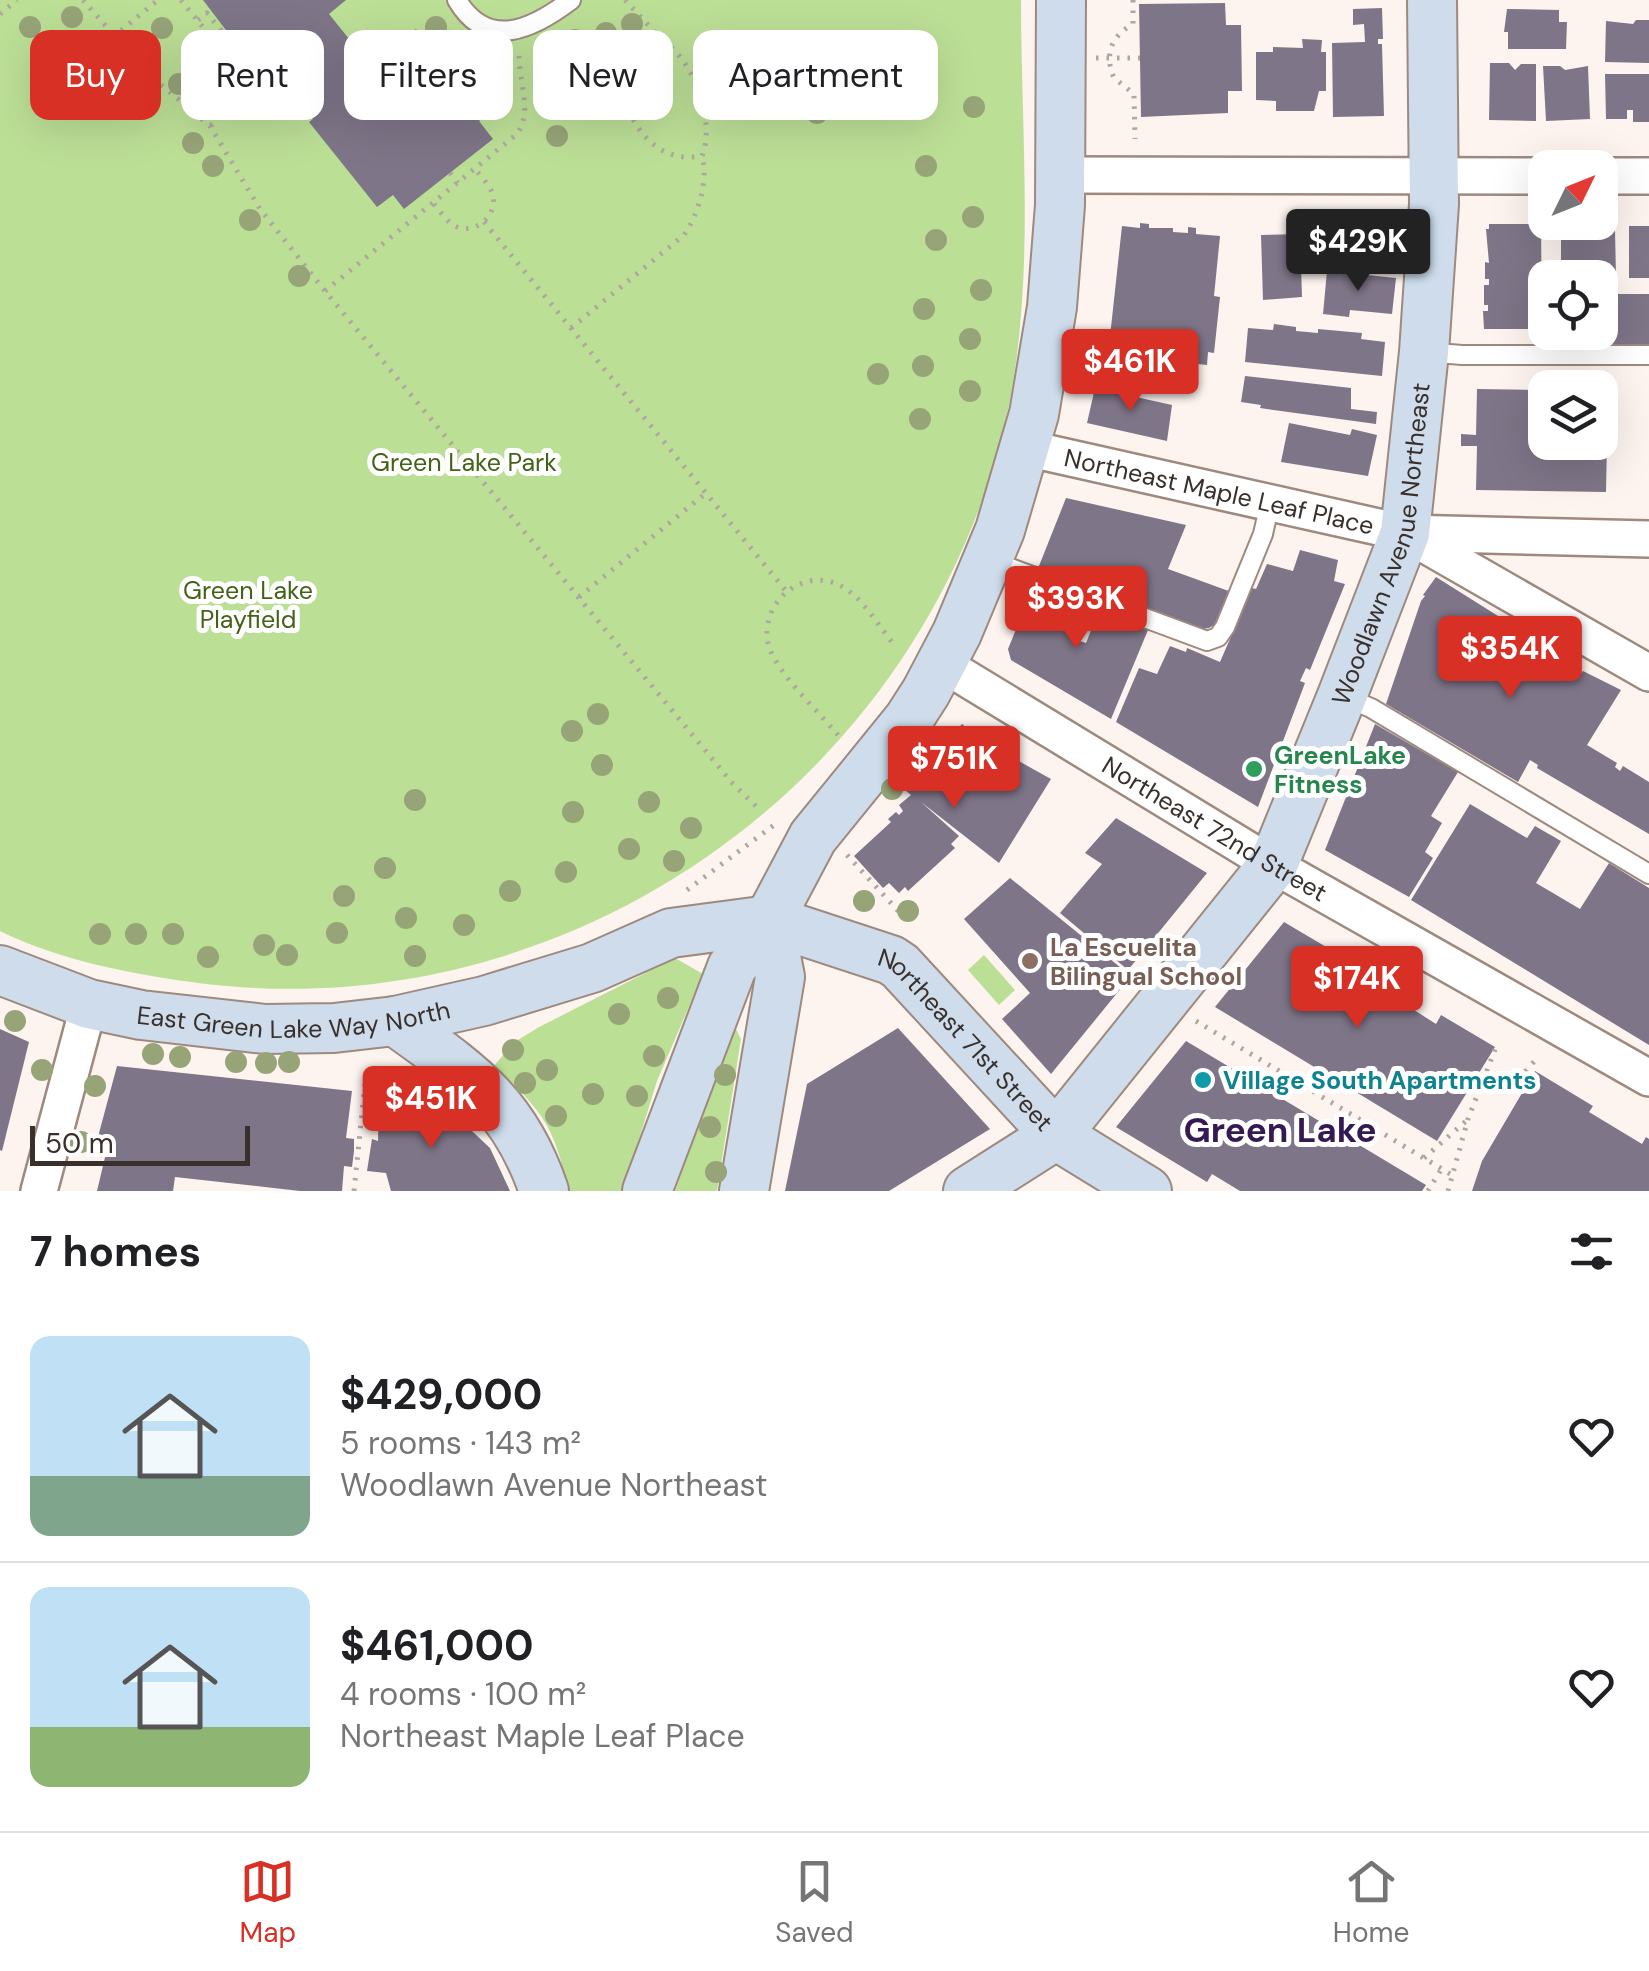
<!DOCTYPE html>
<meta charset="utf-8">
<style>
:root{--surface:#fff;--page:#f2f2f2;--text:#202124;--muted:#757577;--line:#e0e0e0;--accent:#d93025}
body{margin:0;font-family:"DM Sans",sans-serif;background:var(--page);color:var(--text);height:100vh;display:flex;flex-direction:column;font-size:38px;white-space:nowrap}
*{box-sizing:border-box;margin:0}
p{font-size:32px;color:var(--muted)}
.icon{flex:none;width:55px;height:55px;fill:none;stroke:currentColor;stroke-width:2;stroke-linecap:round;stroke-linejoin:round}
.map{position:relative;height:1191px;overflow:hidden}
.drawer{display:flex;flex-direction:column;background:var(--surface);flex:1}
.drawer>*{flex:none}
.banner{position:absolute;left:30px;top:30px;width:1000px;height:90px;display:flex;gap:20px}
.needle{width:65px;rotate:47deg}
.tools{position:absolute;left:1528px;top:150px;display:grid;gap:20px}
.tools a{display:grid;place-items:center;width:90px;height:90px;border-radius:20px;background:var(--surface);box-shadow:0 10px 40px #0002;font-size:50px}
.scale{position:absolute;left:30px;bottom:25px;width:220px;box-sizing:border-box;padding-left:10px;border:5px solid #39302b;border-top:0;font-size:28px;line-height:35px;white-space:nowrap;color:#39302b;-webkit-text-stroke:8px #fff;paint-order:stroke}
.price{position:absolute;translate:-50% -85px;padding:0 22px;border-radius:10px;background:var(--accent);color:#fff;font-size:32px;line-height:65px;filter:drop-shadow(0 2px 5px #0008)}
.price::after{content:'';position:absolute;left:50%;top:60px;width:30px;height:22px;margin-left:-15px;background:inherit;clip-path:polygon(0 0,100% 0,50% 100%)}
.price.active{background:#222;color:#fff}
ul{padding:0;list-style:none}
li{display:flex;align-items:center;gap:30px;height:250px;padding:0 30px}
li+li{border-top:2px solid var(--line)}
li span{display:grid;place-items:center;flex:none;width:280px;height:200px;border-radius:20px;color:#555}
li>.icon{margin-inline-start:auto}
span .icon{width:120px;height:120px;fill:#fffc;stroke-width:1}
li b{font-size:42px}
h2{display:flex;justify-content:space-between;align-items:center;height:120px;padding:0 30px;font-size:42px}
.tag{padding:0 35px;border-radius:20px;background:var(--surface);box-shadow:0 10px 40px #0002;font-size:35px;line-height:90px}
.tag.active{background:var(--accent);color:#fff}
.menu{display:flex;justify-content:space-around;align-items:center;height:140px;border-top:2px solid var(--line);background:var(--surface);font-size:28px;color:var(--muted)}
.menu a{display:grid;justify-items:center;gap:5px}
.menu .active{color:var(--accent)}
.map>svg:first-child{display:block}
.green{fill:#bcdf96}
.building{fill:#7e7588}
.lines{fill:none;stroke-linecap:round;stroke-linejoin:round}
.lane-casing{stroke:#9e897e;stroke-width:22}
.street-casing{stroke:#9e897e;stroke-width:40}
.secondary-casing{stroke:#9e897e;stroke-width:52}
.path{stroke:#afa6a1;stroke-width:5;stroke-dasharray:2.5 8;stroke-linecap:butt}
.lane{stroke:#fff;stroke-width:18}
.street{stroke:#fff;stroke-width:35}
.secondary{stroke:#cedcec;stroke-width:48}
.tree{fill:#97a478}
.leisure-dot{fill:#2e9e5b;stroke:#fff;stroke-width:4}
.education-dot{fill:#8d6e63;stroke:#fff;stroke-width:4}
.culture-dot{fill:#0f9aa8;stroke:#fff;stroke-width:4}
.labels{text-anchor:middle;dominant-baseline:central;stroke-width:10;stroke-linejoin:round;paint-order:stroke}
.park-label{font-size:25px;fill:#436216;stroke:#fff}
.street-label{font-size:25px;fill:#39302b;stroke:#fff}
.leisure-label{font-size:25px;font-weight:bold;fill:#27864d;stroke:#fff;text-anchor:start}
.education-label{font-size:25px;font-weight:bold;fill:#785e54;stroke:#fff;text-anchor:start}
.culture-label{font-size:25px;font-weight:bold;fill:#0d838f;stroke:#fff;text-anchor:start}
.district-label{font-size:35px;font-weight:bold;fill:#341952;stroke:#fff}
</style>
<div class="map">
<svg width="1649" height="1191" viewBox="0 0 1649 1191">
<rect width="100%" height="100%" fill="#fdf4ef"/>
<g class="green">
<path d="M0,0h1021c0,156 19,317 -28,468 -105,339 -443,560 -795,515 -66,-9 -137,-22 -198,-52z"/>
<path d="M984,955l31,35 -16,15 -31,-35z"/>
<path d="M675,958l28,16 -46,107 -34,110h-54c-16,-67 -25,-78 -75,-125l19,-23 26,-16z"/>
<path d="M733,1023l8,16 -24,152h-42z"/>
</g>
<g class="building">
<path d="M203,0h143l-17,14 41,51 46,-36 14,18 8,-7 17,23 5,-3 22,27 -2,5 14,18 -15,11 14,18 -89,70 -11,-14 -16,12 -68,-85 4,-3 -44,-56 -11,9z"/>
<path d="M1225,3l1,22h15l1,66h-14v22l-87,4 -2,-113z"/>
<path d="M1382,8l1,31h-5v5h4l2,72 -51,1 -1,-74 33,-1 -1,-18 -11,1v-16z"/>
<path d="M1507,9l52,1v12h8l-1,27h-58v-17h-4z"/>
<path d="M1636,20h13v43l-44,-1 1,-41 27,3z"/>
<path d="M1302,39l20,1 -1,12h5v39h-7l-5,20h-38v-10l-20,-1v-48h17v-5l30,1z"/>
<path d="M1490,63h19l6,7 6,-6h15v57l-47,-1z"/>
<path d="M1543,66h17l5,4 23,-4 2,53 -44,2z"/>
<path d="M1605,74h44v48h-16v-12h-6v9h-21z"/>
<path d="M1140,223l9,1v4h24v4l15,1v-6l8,1v6l24,2 -6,60 6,1 -6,56 -6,-1 -1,13 -20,-2v5l-48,-8 -1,3 -12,-2v-4l-18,-2 14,-129 18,2z"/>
<path d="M1489,224h52l1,105h-58l-1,-18h5v-6h-4v-20h5v-6h-4v-17l4,1 -3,-34h3z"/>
<path d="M1324,225l63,1v38h-63z"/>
<rect x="1629" y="226" width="20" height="52"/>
<path d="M1561,230h54l1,47 -55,1z"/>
<path d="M1302,234v11l8,-6 1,26h-10l1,32 -39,3 -2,-65z"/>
<path d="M1327,271l69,7 -4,36 -42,-4 -1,7 -26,-3z"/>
<path d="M1600,294h49v53l-86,-1v-14h37z"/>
<path d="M1274,324l22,3v4l22,2v-4l44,4 -1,6 24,3 -3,34 -137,-14 3,-34 25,2z"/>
<path d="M1245,376l106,12v21l26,3 -1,12 -116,-16 1,-3 -20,-3z"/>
<path d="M1095,388l77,17 -5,36 -80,-18z"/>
<path d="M1477,389l68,1v52h55v-51h8l-2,101 -130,-2 1,-44h-16v-12l15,1z"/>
<path d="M1289,423l61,12 2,-6 25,6 -9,41 -87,-14z"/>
<path d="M1066,498l120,27 -18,44 69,25 -15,26 -13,8 -18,3 -154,-60z"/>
<path d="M1300,550l38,10 -4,21 11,3 -35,86 -4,-2 -6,13 5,2 -47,124 -142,-85 23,-54 18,6 13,-28 16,6 1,-4 33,14 32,-74 4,1 11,-25 26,7z"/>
<path d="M1436,577l78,49 -9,14 3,2 10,-16 45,26 -8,14 22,12 6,-7 38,19 -34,55 30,18 -2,4 5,4 3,-5 26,16v52l-112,-66 1,-3 -8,-5 -12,22 -132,-78 35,-103 4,-5 -2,-1z"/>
<path d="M1034,585l31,12 -4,11 22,8 -4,11 6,2 -5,12 6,2 13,-32 49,19 -37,89 -100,-59 -3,-11z"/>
<path d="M962,724l49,41 4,-6 36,20 -52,84 -78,-61 38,34 -8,8 4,4 -47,43 -3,-4 -6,6 -10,-10 -6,5 -29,-32 37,-34 -3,-3 8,-7 3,3 4,-4 -4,-6 12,-10 -6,-5z"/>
<path d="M1375,724l83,48 -27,44 11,7 -17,29 8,6 -24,39 -84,-47z"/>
<path d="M1470,804l57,34 8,-12 26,15 -25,42 44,26 29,-46 40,25v157l-238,-145z"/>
<path d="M1116,818l91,55 -79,97 -68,-57 42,-49 -17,-11z"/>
<path d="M1010,878l121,98 -80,98 -49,-55 28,-26 -66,-74z"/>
<path d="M1284,922l49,29 -4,7 25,16 5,-8 57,34 -5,8 25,16 5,-9 54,32 -58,94 -222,-134z"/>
<path d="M898,1028l92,101 -101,62h-104l22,-107z"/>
<path d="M0,1029l29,13 -27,109 -2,-1z"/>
<path d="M1186,1041l240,144 -4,6h-182l-28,-17 -5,8 -91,-55z"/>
<path d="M117,1066l235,25 -6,47 8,1v12l-2,16 -8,-1 -2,25h-42l-125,-14 -2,14h-76l9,-38 -11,-5z"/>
<path d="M1535,1071l58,35 -4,6 53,32 4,-7 3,2v52h-177l10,-30z"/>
<path d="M379,1096l53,9 25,12 33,31 20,43h-119l-5,-18 -19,-2 5,-32 6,2z"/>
</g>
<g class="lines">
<defs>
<g id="lane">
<path d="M457,0c31,52 77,28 114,0"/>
<path d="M1425,352l37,3h187"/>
<path d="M989,560l218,81 11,-4 7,-10 38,-93 7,-31"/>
<path d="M1343,696l28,12 278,166"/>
</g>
<g id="street">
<path d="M1061,175l484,1"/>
<path d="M1600,176h49"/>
<path id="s1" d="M1026,448l379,85 244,6"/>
<path d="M1410,536l239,137"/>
<path id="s2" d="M941,663l332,202 376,213"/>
<path d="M39,1191l50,-187"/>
</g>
<g id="secondary">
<path id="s3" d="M0,970l89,34 52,11 124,14 69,-1 61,-7 89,-20 108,-33 79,-35 98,-13 122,40 9,6 156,169 91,56"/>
<path d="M395,1021c72,52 119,81 149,170"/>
<path d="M647,1191l85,-224 37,-47 44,-83 95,-117 18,-28 31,-59 43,-103 34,-116 18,-107 8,-102 1,-205"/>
<path d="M744,1191l36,-214 -11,-57"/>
<path id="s4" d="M968,1191l88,-56 217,-270 69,-169 63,-163 19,-181 10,-148 -2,-204"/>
</g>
</defs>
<use href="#lane" class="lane-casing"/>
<use href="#street" class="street-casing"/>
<use href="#secondary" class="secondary-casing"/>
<g class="path">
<path d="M83,0l63,72 64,54 50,83 65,82 408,493 28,27"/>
<path d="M181,0l72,89 -43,37"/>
<path d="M625,0l38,41"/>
<path d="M1133,0v24c-22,12 -29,31 -19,54l20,16 1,45"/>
<path d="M0,14l17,-14"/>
<path d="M198,20l9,-7 43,53 -9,7"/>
<path d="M113,37l45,-37"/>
<path d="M663,41c31,20 53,80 39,115 -47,8 -71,-30 -82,-70 11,-17 23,-42 43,-45z"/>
<path d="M540,56c19,24 50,31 80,30"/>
<path d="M1096,58h44"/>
<path d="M708,117l44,-10"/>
<path d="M450,173l8,10"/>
<path d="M434,204c7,8 13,19 23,23 19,7 40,-11 36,-31 -2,-10 -12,-19 -18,-27"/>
<path d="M484,222l302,369"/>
<path d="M325,291l192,-157c16,-22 2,-52 2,-78"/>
<path d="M571,328l113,-93c14,-20 25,-55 18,-79"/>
<path d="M579,597l127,-104"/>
<path d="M838,735c-21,-25 -50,-51 -65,-79 -22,-40 20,-90 64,-72 24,10 42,43 58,62"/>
<path d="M847,855l54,59"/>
<path d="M687,890l87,-65"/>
<path d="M1196,1021l256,154"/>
<path d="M1485,1074l25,15 28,-32"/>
<path d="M1424,1158l42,-37"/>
<path d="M354,1191l11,-107"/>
<path d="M1428,1191l14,-23"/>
<path d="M1448,1191l20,-72 30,-77"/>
</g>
<use href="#lane" class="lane"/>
<use href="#street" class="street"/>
<use href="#secondary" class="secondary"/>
</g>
<g class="tree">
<circle cx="72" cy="17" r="11"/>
<circle cx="632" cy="24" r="11"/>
<circle cx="30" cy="27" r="11"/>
<circle cx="436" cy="27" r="11"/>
<circle cx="162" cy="28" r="11"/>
<circle cx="606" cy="33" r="11"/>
<circle cx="575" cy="40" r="11"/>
<circle cx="58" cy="42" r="11"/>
<circle cx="95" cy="45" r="11"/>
<circle cx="204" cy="55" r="11"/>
<circle cx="604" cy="59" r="11"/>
<circle cx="799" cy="67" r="11"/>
<circle cx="824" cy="67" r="11"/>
<circle cx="780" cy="80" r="11"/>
<circle cx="179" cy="84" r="11"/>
<circle cx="839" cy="95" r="11"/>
<circle cx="974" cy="107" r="11"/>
<circle cx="789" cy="109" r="11"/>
<circle cx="817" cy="113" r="11"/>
<circle cx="557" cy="136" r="11"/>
<circle cx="193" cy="143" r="11"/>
<circle cx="213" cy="166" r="11"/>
<circle cx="926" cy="166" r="11"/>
<circle cx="973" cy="217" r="11"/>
<circle cx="250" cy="220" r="11"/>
<circle cx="936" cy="240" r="11"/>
<circle cx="299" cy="276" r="11"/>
<circle cx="981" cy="290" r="11"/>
<circle cx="924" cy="309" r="11"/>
<circle cx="970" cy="339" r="11"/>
<circle cx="923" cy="366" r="11"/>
<circle cx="878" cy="374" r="11"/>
<circle cx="970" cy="391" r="11"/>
<circle cx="920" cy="419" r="11"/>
<circle cx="598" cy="714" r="11"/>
<circle cx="572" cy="731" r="11"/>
<circle cx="602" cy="765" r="11"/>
<circle cx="892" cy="789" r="11"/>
<circle cx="415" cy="800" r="11"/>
<circle cx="649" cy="802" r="11"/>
<circle cx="573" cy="812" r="11"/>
<circle cx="691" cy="828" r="11"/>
<circle cx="629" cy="849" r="11"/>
<circle cx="674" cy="861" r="11"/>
<circle cx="385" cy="868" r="11"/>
<circle cx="566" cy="872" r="11"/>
<circle cx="510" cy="891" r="11"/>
<circle cx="344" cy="896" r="11"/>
<circle cx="864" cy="901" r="11"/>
<circle cx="908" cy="911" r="11"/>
<circle cx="406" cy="918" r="11"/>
<circle cx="464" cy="925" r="11"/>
<circle cx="337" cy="933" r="11"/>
<circle cx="100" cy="934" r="11"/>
<circle cx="136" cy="934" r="11"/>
<circle cx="173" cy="934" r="11"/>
<circle cx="264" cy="945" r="11"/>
<circle cx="287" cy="955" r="11"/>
<circle cx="415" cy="956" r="11"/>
<circle cx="208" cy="957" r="11"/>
<circle cx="668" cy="998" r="11"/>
<circle cx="619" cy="1014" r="11"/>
<circle cx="15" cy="1021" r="11"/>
<circle cx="513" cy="1050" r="11"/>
<circle cx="153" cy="1054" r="11"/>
<circle cx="654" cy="1056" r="11"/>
<circle cx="180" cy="1057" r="11"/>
<circle cx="236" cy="1062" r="11"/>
<circle cx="289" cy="1062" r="11"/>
<circle cx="266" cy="1063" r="11"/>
<circle cx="42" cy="1070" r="11"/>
<circle cx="547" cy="1070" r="11"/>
<circle cx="725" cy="1075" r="11"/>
<circle cx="405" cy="1078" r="11"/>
<circle cx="429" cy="1081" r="11"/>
<circle cx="525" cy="1083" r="11"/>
<circle cx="95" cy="1086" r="11"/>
<circle cx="593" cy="1094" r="11"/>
<circle cx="637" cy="1096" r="11"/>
<circle cx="556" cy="1116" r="11"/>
<circle cx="710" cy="1127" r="11"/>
<circle cx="81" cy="1142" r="11"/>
<circle cx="716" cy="1172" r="11"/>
</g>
<circle class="leisure-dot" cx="1254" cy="769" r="10"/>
<circle class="education-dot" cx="1030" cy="961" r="10"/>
<circle class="culture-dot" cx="1203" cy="1080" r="10"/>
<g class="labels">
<g class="park-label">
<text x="464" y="462">Green Lake Park</text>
<text x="248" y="590">Green Lake<tspan x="248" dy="29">Playfield</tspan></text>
</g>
<g class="street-label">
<text stroke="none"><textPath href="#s1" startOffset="198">Northeast Maple Leaf Place</textPath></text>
<text stroke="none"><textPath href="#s4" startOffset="792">Woodlawn Avenue Northeast</textPath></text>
<text stroke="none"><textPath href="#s2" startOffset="320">Northeast 72nd Street</textPath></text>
<text stroke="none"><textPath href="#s3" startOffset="302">East Green Lake Way North</textPath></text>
<text stroke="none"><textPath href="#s3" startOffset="1030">Northeast 71st Street</textPath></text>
</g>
<g class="leisure-label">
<text x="1274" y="755">GreenLake<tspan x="1274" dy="29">Fitness</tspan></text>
</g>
<g class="education-label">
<text x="1050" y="947">La Escuelita<tspan x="1050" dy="29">Bilingual School</tspan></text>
</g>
<g class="culture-label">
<text x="1223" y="1080">Village South Apartments</text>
</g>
<g class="district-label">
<text x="1280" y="1130">Green Lake</text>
</g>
</g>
</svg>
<div class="tools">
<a><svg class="needle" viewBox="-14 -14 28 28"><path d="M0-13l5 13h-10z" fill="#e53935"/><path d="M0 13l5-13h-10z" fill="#757577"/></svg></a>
<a><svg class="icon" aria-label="locate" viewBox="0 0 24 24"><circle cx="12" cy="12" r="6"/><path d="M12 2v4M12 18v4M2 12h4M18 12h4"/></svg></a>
<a><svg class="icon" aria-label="layers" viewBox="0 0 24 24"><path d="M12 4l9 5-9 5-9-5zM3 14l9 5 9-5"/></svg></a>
</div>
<div class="scale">50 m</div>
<b class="price active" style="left:1358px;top:294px">$429K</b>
<b class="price" style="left:1130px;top:414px">$461K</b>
<b class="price" style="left:1076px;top:651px">$393K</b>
<b class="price" style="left:1510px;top:701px">$354K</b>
<b class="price" style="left:954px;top:811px">$751K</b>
<b class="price" style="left:1357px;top:1031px">$174K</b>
<b class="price" style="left:431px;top:1151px">$451K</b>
<div class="banner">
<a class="tag active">Buy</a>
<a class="tag">Rent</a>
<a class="tag">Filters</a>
<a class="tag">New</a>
<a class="tag">Apartment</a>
</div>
</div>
<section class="drawer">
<h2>7 homes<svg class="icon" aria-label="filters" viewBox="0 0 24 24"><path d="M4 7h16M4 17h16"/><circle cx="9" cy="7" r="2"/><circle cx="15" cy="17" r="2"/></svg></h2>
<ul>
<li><span style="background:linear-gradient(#bfe0f5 70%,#7fa58c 0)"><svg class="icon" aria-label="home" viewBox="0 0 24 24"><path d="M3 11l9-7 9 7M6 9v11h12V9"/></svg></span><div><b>$429,000</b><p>5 rooms · 143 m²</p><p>Woodlawn Avenue Northeast</p></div><svg class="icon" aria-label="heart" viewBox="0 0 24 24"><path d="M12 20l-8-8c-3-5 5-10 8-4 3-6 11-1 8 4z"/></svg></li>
<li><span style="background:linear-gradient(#bfe0f5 70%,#8fb573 0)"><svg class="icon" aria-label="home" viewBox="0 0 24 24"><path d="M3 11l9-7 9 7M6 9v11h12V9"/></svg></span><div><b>$461,000</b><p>4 rooms · 100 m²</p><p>Northeast Maple Leaf Place</p></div><svg class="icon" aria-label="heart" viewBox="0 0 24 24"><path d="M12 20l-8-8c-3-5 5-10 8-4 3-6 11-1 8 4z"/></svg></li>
</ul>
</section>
<nav class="menu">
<a class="active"><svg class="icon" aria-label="map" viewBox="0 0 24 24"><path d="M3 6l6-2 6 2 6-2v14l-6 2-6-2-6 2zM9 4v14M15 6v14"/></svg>Map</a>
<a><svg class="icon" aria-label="saved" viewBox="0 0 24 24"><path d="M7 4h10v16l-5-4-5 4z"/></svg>Saved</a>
<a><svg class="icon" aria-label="home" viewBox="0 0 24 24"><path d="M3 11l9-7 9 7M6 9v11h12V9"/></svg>Home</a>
</nav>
